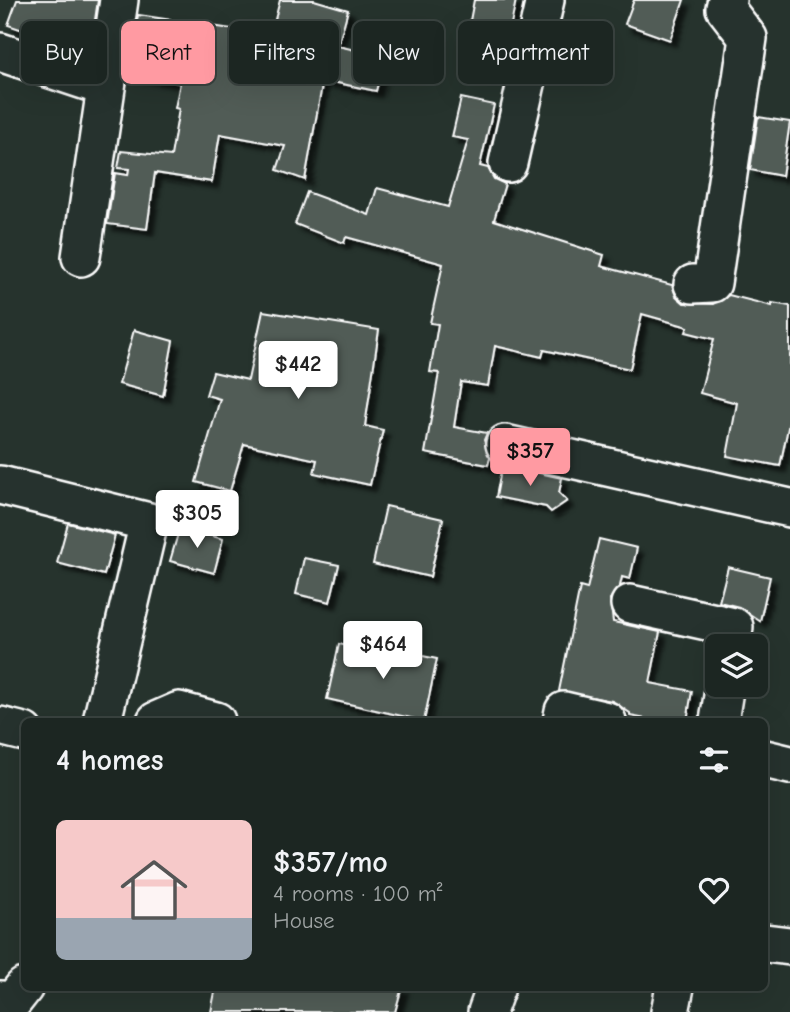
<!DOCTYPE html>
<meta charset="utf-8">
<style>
:root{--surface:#1c2622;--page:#252e2a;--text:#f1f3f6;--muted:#a0a5a5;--line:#3a4340;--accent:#ff9aa2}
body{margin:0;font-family:"Comic Neue",sans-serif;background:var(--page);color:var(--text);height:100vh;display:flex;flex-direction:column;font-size:26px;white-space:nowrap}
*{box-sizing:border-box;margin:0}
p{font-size:23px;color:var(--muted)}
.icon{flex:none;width:38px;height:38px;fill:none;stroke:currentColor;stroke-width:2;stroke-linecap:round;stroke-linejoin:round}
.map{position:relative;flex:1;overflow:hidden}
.details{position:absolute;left:21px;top:718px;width:747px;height:273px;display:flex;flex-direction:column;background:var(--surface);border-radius:10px;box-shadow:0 7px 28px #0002,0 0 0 2px var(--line)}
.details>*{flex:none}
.banner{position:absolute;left:21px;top:21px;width:749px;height:63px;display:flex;gap:14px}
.tools{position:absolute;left:705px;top:634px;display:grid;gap:14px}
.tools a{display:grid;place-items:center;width:63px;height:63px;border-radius:10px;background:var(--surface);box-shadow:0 7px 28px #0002,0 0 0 2px var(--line);font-size:35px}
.price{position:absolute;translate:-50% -60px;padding:0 16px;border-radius:7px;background:#fff;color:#222;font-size:23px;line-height:46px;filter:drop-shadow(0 2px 4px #0008)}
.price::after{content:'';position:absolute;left:50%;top:42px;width:21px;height:16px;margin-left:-10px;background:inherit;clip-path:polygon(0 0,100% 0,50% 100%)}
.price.selected{background:var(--accent);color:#111}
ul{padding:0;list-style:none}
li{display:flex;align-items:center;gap:21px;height:175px;padding:0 35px}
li+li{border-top:2px solid var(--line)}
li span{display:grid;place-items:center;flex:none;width:196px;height:140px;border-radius:10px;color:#555}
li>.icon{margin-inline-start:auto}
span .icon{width:84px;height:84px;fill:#fffc;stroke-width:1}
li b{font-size:30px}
h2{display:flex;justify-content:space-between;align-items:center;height:84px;padding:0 35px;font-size:30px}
.chip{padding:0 24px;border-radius:10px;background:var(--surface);box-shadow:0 7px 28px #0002,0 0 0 2px var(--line);font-size:24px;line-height:63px}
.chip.selected{background:var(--accent);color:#111}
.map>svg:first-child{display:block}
.building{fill:#515c57;stroke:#fff;stroke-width:2;filter:url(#shadow)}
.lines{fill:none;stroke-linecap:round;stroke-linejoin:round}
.minor-casing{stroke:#fff;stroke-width:42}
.minor{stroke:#26332d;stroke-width:37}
</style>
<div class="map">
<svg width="790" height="1012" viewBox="0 0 790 1012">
<defs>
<filter id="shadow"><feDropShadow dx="6" dy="6" stdDeviation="2" flood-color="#0009"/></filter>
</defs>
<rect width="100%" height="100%" fill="#26332d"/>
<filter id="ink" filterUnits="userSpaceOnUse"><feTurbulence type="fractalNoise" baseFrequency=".0143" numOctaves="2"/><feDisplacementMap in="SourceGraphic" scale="14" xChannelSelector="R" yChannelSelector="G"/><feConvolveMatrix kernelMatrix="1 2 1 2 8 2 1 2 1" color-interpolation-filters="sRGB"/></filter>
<g filter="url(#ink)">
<g class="building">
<path d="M17,0h81l-9,60 -23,-8 1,-7 -59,-20z"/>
<path d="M280,0h34l34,10 -10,36 47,11 -9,34 -53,-11 -18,100 -28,-10 8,-24 -65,-12 -8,48 -57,-9 -8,56 -40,-5 8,-51 13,2 1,-6 -11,-1 3,-17 50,5 8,-47 -4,-1 5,-25 -51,-9 9,-59 133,20z"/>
<path d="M474,0h42l-8,39 -40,-8z"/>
<path d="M634,0h50l-14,40 -45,-16z"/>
<path d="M461,98l33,7 -14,61 8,2 6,11 11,5 -11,36 110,35 -3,11 71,19 4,11 8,7 29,1 16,-9 43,11v-3l18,3v112l-10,48 -53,-10 10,-53 -37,-10 14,-54 -28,-7 2,-5 -46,-13 -12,55 -86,-19 -2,7 -47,-11 -7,40 -27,-4 -7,45 33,6 -3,7 6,18 -2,7 -63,-12 14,-80 -9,-1 8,-48 -8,-1 13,-59 -97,-27 -2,6 -49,-19 12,-32 62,23 8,-27 71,19 20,-67 -16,-3z"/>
<path d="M758,117l32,5 -8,54 -32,-6z"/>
<path d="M263,311l116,19 -14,96 18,4 -13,55 -56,-12 3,-13 -73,-16 -14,47 -34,-9 24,-83 -14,-4 7,-23 35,8z"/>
<path d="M134,330l39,11 -10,55 -44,-12z"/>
<path d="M502,465l60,13 -3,15 8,8 -16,11 -5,-5 -50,-10z"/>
<path d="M386,506l57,13 -13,58 -57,-13z"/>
<path d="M68,523l47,12 -11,40 -47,-12z"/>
<path d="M180,527l43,12 -9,34 -44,-12z"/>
<path d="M599,539l38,9 -7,31 -8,-2 -2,9 -10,13 3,23 47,10 -10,51 42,8 -5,30h-30l-27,-5v-3l-18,-12 -53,-10 21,-104 7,2z"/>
<path d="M304,558l35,7 -9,37 -34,-8z"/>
<path d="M728,567l42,10 -10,44 -21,-14 -20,-5z"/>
<path d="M339,644l59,12 1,-5 38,8 -13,62 -97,-22z"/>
<path d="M216,987h186l-7,25h-184z"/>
</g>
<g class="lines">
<defs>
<g id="minor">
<path d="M0,52l105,35"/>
<path d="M508,163l37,-163"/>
<path d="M81,257l38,-257"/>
<path d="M693,284l19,-1 36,-245 -23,-30 2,-8"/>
<path d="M505,444l285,64"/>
<path d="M0,485l149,37 -47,199"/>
<path d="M630,604l104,23 -3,19"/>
<path d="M156,721l23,-10 37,10"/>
<path d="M562,721l2,-10 43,10"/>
<path d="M719,721l6,-37"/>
<path d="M0,726l24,6"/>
<path d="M765,759l25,6"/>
<path d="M765,943l25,3"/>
<path d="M0,1000l13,1 11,-14"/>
<path d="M487,1012l9,-25"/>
<path d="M670,1012l5,-25"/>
</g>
</defs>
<use href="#minor" class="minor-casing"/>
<use href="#minor" class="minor"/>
</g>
</g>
</svg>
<div class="tools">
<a><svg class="icon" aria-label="layers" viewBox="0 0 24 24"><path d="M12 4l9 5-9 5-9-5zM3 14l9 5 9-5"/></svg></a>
</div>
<b class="price" style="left:298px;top:401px">$442</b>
<b class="price selected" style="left:530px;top:488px">$357</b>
<b class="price" style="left:197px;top:550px">$305</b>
<b class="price" style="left:383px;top:681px">$464</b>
<div class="banner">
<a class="chip">Buy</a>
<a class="chip selected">Rent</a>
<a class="chip">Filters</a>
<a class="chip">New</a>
<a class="chip">Apartment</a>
</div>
<section class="details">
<h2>4 homes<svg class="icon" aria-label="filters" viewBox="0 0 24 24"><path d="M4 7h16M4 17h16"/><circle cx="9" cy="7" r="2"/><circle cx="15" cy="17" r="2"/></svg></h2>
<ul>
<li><span style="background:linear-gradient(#f6c9c9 70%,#9aa5b1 0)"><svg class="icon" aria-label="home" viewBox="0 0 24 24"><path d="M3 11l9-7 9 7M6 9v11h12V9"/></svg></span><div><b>$357/mo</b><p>4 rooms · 100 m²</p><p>House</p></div><svg class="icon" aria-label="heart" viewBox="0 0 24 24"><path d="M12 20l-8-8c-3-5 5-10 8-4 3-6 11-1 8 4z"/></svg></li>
</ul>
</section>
</div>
